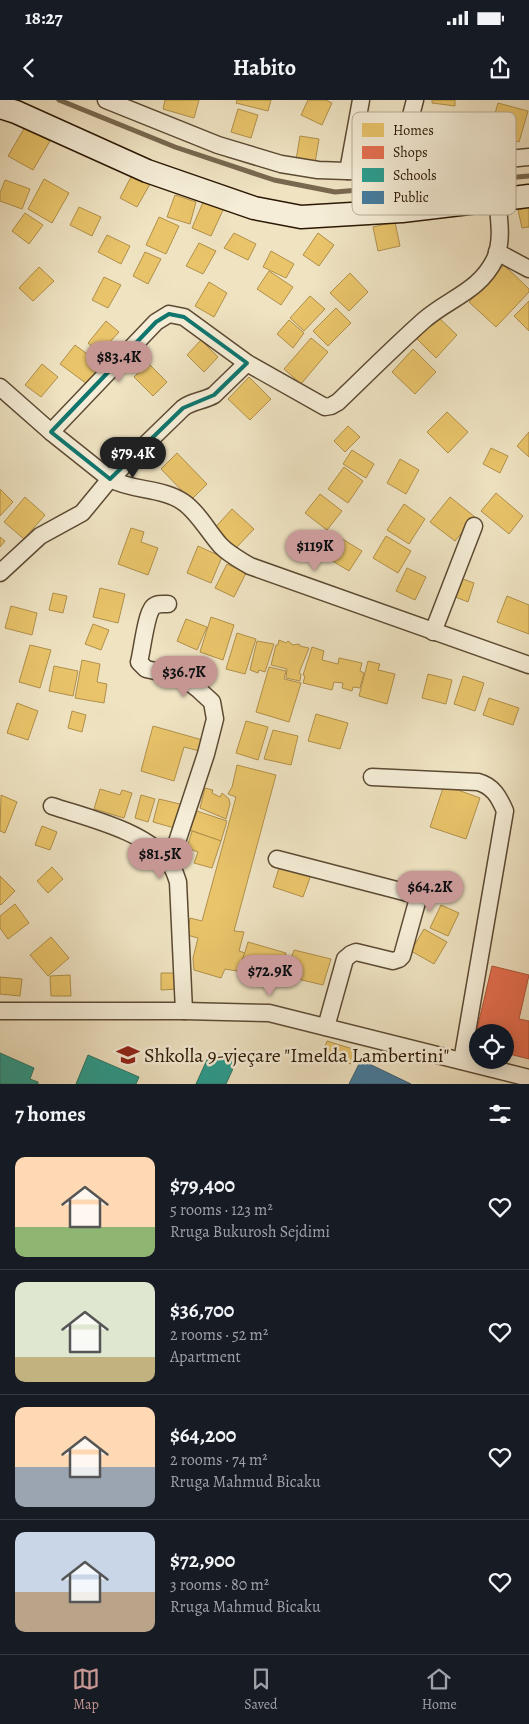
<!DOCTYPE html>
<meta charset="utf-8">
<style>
:root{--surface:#171b24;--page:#20242c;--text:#f1f3f6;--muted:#9ea1a6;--line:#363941;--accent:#c59692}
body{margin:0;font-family:Alegreya,serif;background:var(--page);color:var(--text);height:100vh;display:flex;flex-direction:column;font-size:19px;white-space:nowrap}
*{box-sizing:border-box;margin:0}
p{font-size:16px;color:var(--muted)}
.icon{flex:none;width:28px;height:28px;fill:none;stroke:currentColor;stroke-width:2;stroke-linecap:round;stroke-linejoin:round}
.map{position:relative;height:984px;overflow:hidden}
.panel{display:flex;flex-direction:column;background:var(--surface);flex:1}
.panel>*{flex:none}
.tools{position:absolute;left:469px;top:924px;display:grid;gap:10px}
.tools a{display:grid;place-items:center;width:45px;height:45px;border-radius:50%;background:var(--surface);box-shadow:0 2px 12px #0003;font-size:25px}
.price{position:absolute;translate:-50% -42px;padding:0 11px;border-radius:18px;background:var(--accent);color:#111;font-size:16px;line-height:32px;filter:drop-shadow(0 1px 2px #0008)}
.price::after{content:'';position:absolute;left:50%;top:30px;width:15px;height:11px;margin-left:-8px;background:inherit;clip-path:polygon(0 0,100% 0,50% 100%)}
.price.current{background:#222;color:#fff}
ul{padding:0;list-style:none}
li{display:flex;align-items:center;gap:15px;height:125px;padding:0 15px}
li+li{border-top:1px solid var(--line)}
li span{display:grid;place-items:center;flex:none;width:140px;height:100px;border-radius:10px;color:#555}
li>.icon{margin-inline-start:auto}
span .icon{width:60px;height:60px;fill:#fffc;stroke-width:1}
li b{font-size:21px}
h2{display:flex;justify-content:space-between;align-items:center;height:60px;padding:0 15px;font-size:21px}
.status{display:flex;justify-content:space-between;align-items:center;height:35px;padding:0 25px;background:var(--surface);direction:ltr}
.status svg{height:14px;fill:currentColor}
header{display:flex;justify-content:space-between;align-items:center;height:65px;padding:0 15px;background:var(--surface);font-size:22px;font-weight:700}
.dock{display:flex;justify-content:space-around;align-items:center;height:70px;border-top:1px solid var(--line);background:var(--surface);font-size:14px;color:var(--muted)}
.dock a{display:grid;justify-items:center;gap:2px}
.dock .current{color:var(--accent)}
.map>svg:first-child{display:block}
.homes{fill:#e9c46a;stroke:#b0904b}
.shops{fill:#e76f51;stroke:#af553a}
.schools{fill:#2a9d8f;stroke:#2a7565}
.public{fill:#457b9d;stroke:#3d5d6f}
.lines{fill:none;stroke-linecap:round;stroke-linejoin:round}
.stream{stroke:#78684f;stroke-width:5}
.minor-casing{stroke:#5c4a33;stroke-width:19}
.secondary-casing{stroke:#2b1703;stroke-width:25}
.minor{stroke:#f5edd7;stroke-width:16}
.secondary{stroke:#f5edd7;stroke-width:22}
.marked{fill:none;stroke:#0f766e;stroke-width:4;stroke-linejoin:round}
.labels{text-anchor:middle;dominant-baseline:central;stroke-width:5;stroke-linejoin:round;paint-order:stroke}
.poi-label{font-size:20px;fill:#2b1703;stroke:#f5edd7;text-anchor:start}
.key{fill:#f5edd7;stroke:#b8ad97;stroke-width:1}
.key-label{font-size:14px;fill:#2b1703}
</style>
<div class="status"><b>18:27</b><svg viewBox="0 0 49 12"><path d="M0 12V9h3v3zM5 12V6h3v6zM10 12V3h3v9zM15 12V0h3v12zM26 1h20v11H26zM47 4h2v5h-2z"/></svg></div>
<header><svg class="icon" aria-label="back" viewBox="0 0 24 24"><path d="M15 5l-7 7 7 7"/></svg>Habito<svg class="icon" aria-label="share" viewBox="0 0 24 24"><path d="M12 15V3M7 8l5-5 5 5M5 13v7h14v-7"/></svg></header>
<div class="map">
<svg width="529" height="984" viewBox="0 0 529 984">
<rect width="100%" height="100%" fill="#efe3c2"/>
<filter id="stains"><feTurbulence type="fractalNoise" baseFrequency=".004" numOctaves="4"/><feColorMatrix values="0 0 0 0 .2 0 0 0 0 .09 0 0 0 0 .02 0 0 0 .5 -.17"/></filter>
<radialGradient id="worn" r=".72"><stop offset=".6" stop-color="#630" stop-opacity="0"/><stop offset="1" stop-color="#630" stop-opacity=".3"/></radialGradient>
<g class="homes">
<path d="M165,0h34l-5,18 -31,-9z"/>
<path d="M237,0h34l-3,11 -32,-8z"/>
<path d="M308,0h18l6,3 -10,22 -21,-10z"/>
<path d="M432,0h23v6l-23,-3z"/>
<path d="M498,3l30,8 -9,31 -30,-8z"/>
<path d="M238,9l20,6 -7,23 -20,-6z"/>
<path d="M25,27l25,14 -17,29 -25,-14z"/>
<path d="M300,36l19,3 -4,24 -19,-3z"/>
<path d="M132,75l18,9 -13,23 -17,-9z"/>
<path d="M44,79l25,14 -17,30 -24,-14z"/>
<path d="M5,80l25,9 -8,20 -22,-8v-8z"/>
<path d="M175,95l21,7 -6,22 -23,-7z"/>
<path d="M204,100l20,8 -13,28 -19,-8z"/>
<path d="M79,107l22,10 -9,19 -22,-11z"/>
<path d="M529,107v20l-7,1 -4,-18z"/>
<path d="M25,113l18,12 -14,19 -17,-13z"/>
<path d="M159,117l20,9 -13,28 -20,-9z"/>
<path d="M395,122l5,24 -22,5 -5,-24z"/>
<path d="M234,133l22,11 -8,16 -24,-12z"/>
<path d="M318,133l16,12 -15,21 -16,-11z"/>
<path d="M107,135l23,11 -9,18 -23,-12z"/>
<path d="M199,143l17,8 -13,23 -17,-8z"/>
<path d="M271,151l23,13 -8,14 -23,-11z"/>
<path d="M145,152l16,7 -13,25 -15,-8z"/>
<path d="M504,165l25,24v3l-33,35 -27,-25z"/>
<path d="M39,167l15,14 -21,20 -14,-13z"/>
<path d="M269,171l24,16 -12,18 -24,-16z"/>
<path d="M350,173l18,19 -19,19 -19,-18z"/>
<path d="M104,177l17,8 -13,23 -16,-8z"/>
<path d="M209,182l18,11 -13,24 -19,-11z"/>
<path d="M310,196l15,13 -21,22 -14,-13z"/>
<path d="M529,201v30l-15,-15z"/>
<path d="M336,208l15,15 -23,23 -15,-15z"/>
<path d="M438,217l19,18 -21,23 -19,-19z"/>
<path d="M289,220l15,13 -11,15 -16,-14z"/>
<path d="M106,221l13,11 -9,10 6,5 -10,12 -18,-16z"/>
<path d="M311,238l17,14 -27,32 -17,-15z"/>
<path d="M201,240l17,17 -14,15 -17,-17z"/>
<path d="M75,245l30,22 -14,20 -31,-23z"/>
<path d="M413,249l23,23 -21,22 -23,-22z"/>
<path d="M148,263l19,19 -14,14 -19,-19z"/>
<path d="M42,264l16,13 -17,20 -16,-12z"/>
<path d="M249,277l22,22 -21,21 -22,-21z"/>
<path d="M447,312l21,20 -20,21 -21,-21z"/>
<path d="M348,326l12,11 -15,15 -11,-11z"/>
<path d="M529,332v25l-12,-11z"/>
<path d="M491,348l17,8 -8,17 -17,-9z"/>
<path d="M352,350l22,14 -8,14 -23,-14z"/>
<path d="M177,353l30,31 -16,16 -30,-31z"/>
<path d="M400,359l19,11 -13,24 -19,-11z"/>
<path d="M344,367l19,14 -15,22 -20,-14z"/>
<path d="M0,389l13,13 -13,14z"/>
<path d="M496,393l27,23 -14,18 -28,-23z"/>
<path d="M320,394l22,17 -15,19 -22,-17z"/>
<path d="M25,397l20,18 -21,24 -20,-17z"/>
<path d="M450,397l25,20 -20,24 -25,-19z"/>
<path d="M404,404l21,15 -16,25 -22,-14z"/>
<path d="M232,409l22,20 -21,22 -21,-20z"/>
<path d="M131,428l13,4 -3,10 17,6 -10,27 -30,-11z"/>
<path d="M331,432l31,19 -13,20 -30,-18z"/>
<path d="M386,436l25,15 -13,22 -25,-15z"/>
<path d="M0,437l5,4 -5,6z"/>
<path d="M198,446l24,11 -11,26 -24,-10z"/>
<path d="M227,464l19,9 -12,24 -19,-9z"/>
<path d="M407,468l19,9 -11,23 -19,-9z"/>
<path d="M460,478l14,5 -6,19 -15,-6z"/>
<path d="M100,488l25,6 -7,29 -25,-6z"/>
<path d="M53,493l14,3 -4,17 -14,-3z"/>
<path d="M507,496l22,9v29l-32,-12z"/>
<path d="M11,506l26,7 -5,22 -27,-7z"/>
<path d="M211,517l23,8 -11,35 -23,-8z"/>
<path d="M186,519l21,8 -10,23 -20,-9z"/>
<path d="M93,524l16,6 -8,20 -16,-6z"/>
<path d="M237,533l19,6 -11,35 -19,-5z"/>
<path d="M279,540l7,3 2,-2 5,4 6,-1 1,2 9,2 -10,25 2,1 -1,7 -14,-3 1,-9 -16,-4 5,-20h2z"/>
<path d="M257,541l17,3 -9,28 -6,-2 -1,3 -8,-3z"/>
<path d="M30,545l21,5 -11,38 -21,-6z"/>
<path d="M312,547l12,4 -2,9 16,4 1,-6 23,5 -2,8 4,2 -4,15 -7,-1 -1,4 -10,-3 1,-5 -9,-1 -2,8 -29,-7 2,-7 -2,-1z"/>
<path d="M82,560l18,4 -3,18 10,2 -3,19 -29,-5z"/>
<path d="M368,561l12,3 -2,6 17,4 -8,30 -28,-8z"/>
<path d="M54,566l24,5 -5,25 -24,-5z"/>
<path d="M269,567l17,4 -2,8 17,4 -12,39 -33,-10z"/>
<path d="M428,574l24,6 -6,24 -24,-6z"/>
<path d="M463,576l21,7 -9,28 -21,-7z"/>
<path d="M489,598l30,10 -6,17 -30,-10z"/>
<path d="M17,603l21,8 -10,29 -21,-7z"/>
<path d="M72,611l14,4 -4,17 -14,-4z"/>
<path d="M316,614l32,9 -8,26 -32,-8z"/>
<path d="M246,621l22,6 -10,33 -22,-7z"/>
<path d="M153,626l53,15 -3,11 -19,-5 -10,34 -33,-10z"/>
<path d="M273,630l25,6 -7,29 -27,-6z"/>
<path d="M237,665l39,10 -42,156 10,1 -5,19 6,2 -8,18 -12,-2 -4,9 -27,-8 -1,-12 5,-20 -11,-3 3,-17 12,3 34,-124 -8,-3 4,-7z"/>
<path d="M444,685l36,13 -14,41 -36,-12z"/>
<path d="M205,688l8,2 -1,3 8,4 2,-4 7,6 1,5 -4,15 -26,-11z"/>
<path d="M100,689l20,6 2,-5 10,3 -8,25 -30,-9z"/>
<path d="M1,695l16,7 -12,31 -5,-2z"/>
<path d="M141,695l14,4 -7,23 -13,-4z"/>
<path d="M159,699l25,6 -6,24 -25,-7z"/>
<path d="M197,711l30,10 -6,20 -31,-11z"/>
<path d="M42,726l15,6 -7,18 -15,-5z"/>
<path d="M192,731l29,10 -9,27 -18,-5 4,-11 -11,-4z"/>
<path d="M280,765l31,10 -8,22 -30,-10z"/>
<path d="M52,767l11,12 -15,14 -11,-12z"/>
<path d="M0,776l15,15 -14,14 -1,-1z"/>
<path d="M15,804l14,19 -21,16 -8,-11v-12z"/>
<path d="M441,805l18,8 -11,23 -18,-8z"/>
<path d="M424,829l23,13 -13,22 -23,-13z"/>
<path d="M51,837l18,21 -21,18 -18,-21z"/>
<path d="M248,842l38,11 -7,23 -38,-11z"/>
<path d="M294,850l37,9 -8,26 -38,-9z"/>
<path d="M161,873h18v16l-18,1z"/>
<path d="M70,875l1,21h-20l-1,-20z"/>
<path d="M0,877l22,2 -2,17 -20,-2z"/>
<path d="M327,941l29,9 -4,14 -30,-9z"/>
</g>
<path class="shops" d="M492,866l37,9 -10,44 10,2v38l-24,-6v-21h-27v15l-5,-1z"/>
<g class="schools">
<path d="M211,951l25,11 -10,22h-30z"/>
<path d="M0,953l34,15 -4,11 8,3v2h-38z"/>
<path d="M88,955l51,22 -3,7h-60z"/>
</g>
<path class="public" d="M361,960l50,24h-62z"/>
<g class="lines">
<path class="stream" d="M59,0l116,47 99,33 61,12 194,-16"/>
<defs>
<g id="minor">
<path d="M106,0l112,45 63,19 37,6 57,2 154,-15"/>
<path d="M397,69l18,-69"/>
<path d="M348,71l13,-71"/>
<path d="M497,152l32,17"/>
<path d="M0,287l51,45 59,47c22,12 54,9 73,23 15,10 26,31 38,44 9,9 19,14 29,20l279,99"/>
<path d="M51,332l105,-110 13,-8 15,3 63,46 78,44 6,-1 7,-4c28,-27 56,-55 85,-81 26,-23 56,-29 72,-62 8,-19 4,-40 2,-60"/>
<path d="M0,473l40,-37 42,-23 28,-34 73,-71c9,-7 21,-7 31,-13l33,-32"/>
<path d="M168,504c-5,0 -11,-1 -15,3 -7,7 -11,44 -14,55l7,7 36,8 17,13 13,12 3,17 -9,35 -36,109"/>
<path d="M433,532l41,-106"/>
<path d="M372,677l106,5c15,4 21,15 27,29l-43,250"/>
<path d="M52,706c36,12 97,26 118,58 4,5 6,12 8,18l6,129"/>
<path d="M277,759l135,35 4,3 1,5 -15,54 -3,3 -6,2 -37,-9 -5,2 -6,5 -19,68"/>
<path d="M0,911h184l85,2 260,65"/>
</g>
<path id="secondary" d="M0,7l16,5 131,59 107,37 47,9 101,-6 127,-15"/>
</defs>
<use href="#minor" class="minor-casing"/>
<use href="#secondary" class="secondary-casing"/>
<use href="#minor" class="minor"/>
<use href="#secondary" class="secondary"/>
</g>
<path class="marked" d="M169,214l15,3 63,46 -33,32 -31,13 -73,71 -59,-47 105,-110z"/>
<defs>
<symbol id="school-bare" viewBox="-9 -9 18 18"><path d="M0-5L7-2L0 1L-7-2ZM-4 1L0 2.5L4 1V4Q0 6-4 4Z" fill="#8f2418" stroke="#f5edd7" stroke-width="2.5" paint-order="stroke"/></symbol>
</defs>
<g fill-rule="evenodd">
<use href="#school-bare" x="112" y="939" width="32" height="32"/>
</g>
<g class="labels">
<g class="poi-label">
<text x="144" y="955">Shkolla 9-vjeçare "Imelda Lambertini"</text>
</g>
</g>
<rect x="352" y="12" width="164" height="103" rx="8" class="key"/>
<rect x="362" y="23" width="22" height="14" fill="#e9c46a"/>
<rect x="362" y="46" width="22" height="13" fill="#e76f51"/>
<rect x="362" y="68" width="22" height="14" fill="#2a9d8f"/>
<rect x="362" y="91" width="22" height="13" fill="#457b9d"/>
<g class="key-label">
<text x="393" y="35">Homes</text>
<text x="393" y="57">Shops</text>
<text x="393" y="80">Schools</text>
<text x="393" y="102">Public</text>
</g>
<rect width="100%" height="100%" filter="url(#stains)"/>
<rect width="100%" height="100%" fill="url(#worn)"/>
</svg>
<div class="tools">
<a><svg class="icon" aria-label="locate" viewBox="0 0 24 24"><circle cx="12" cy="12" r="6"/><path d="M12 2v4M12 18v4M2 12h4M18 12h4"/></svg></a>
</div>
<b class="price" style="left:119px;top:283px">$83.4K</b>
<b class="price current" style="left:133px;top:379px">$79.4K</b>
<b class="price" style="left:315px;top:472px">$119K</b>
<b class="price" style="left:184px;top:598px">$36.7K</b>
<b class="price" style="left:160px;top:780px">$81.5K</b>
<b class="price" style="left:430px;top:813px">$64.2K</b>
<b class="price" style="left:270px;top:897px">$72.9K</b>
</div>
<section class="panel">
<h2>7 homes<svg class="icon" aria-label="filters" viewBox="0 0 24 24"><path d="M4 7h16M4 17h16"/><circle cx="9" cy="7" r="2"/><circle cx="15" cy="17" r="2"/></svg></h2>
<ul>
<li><span style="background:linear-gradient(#ffd9b3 70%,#8fb573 0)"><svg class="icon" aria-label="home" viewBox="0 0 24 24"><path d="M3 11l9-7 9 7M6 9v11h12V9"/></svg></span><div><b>$79,400</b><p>5 rooms · 123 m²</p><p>Rruga Bukurosh Sejdimi</p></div><svg class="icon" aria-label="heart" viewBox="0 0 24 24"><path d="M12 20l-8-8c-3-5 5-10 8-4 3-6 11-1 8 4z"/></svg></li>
<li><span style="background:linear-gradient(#dfe7d0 75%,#c2b280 0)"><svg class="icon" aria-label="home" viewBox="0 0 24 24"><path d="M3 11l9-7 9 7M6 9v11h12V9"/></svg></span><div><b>$36,700</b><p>2 rooms · 52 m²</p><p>Apartment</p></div><svg class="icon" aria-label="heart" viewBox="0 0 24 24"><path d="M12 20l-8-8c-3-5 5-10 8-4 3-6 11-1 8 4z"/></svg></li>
<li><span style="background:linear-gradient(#ffd9b3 60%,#9aa5b1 0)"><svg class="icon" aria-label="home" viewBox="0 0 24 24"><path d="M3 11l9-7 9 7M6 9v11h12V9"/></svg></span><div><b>$64,200</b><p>2 rooms · 74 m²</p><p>Rruga Mahmud Bicaku</p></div><svg class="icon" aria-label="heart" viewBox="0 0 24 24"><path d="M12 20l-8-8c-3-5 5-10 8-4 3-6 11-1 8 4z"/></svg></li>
<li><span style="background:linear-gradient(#c9d6e8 60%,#b9a48a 0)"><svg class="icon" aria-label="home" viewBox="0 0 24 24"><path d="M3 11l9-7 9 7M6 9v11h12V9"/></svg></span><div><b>$72,900</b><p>3 rooms · 80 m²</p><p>Rruga Mahmud Bicaku</p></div><svg class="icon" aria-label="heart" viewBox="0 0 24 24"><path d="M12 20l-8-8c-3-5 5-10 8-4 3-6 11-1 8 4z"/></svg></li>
</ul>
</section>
<nav class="dock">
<a class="current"><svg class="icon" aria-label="map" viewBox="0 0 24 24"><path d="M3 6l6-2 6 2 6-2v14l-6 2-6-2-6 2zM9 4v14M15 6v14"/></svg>Map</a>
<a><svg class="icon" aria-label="saved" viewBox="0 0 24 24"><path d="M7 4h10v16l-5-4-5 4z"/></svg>Saved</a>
<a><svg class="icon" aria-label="home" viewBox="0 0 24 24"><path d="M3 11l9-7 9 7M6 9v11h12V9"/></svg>Home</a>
</nav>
